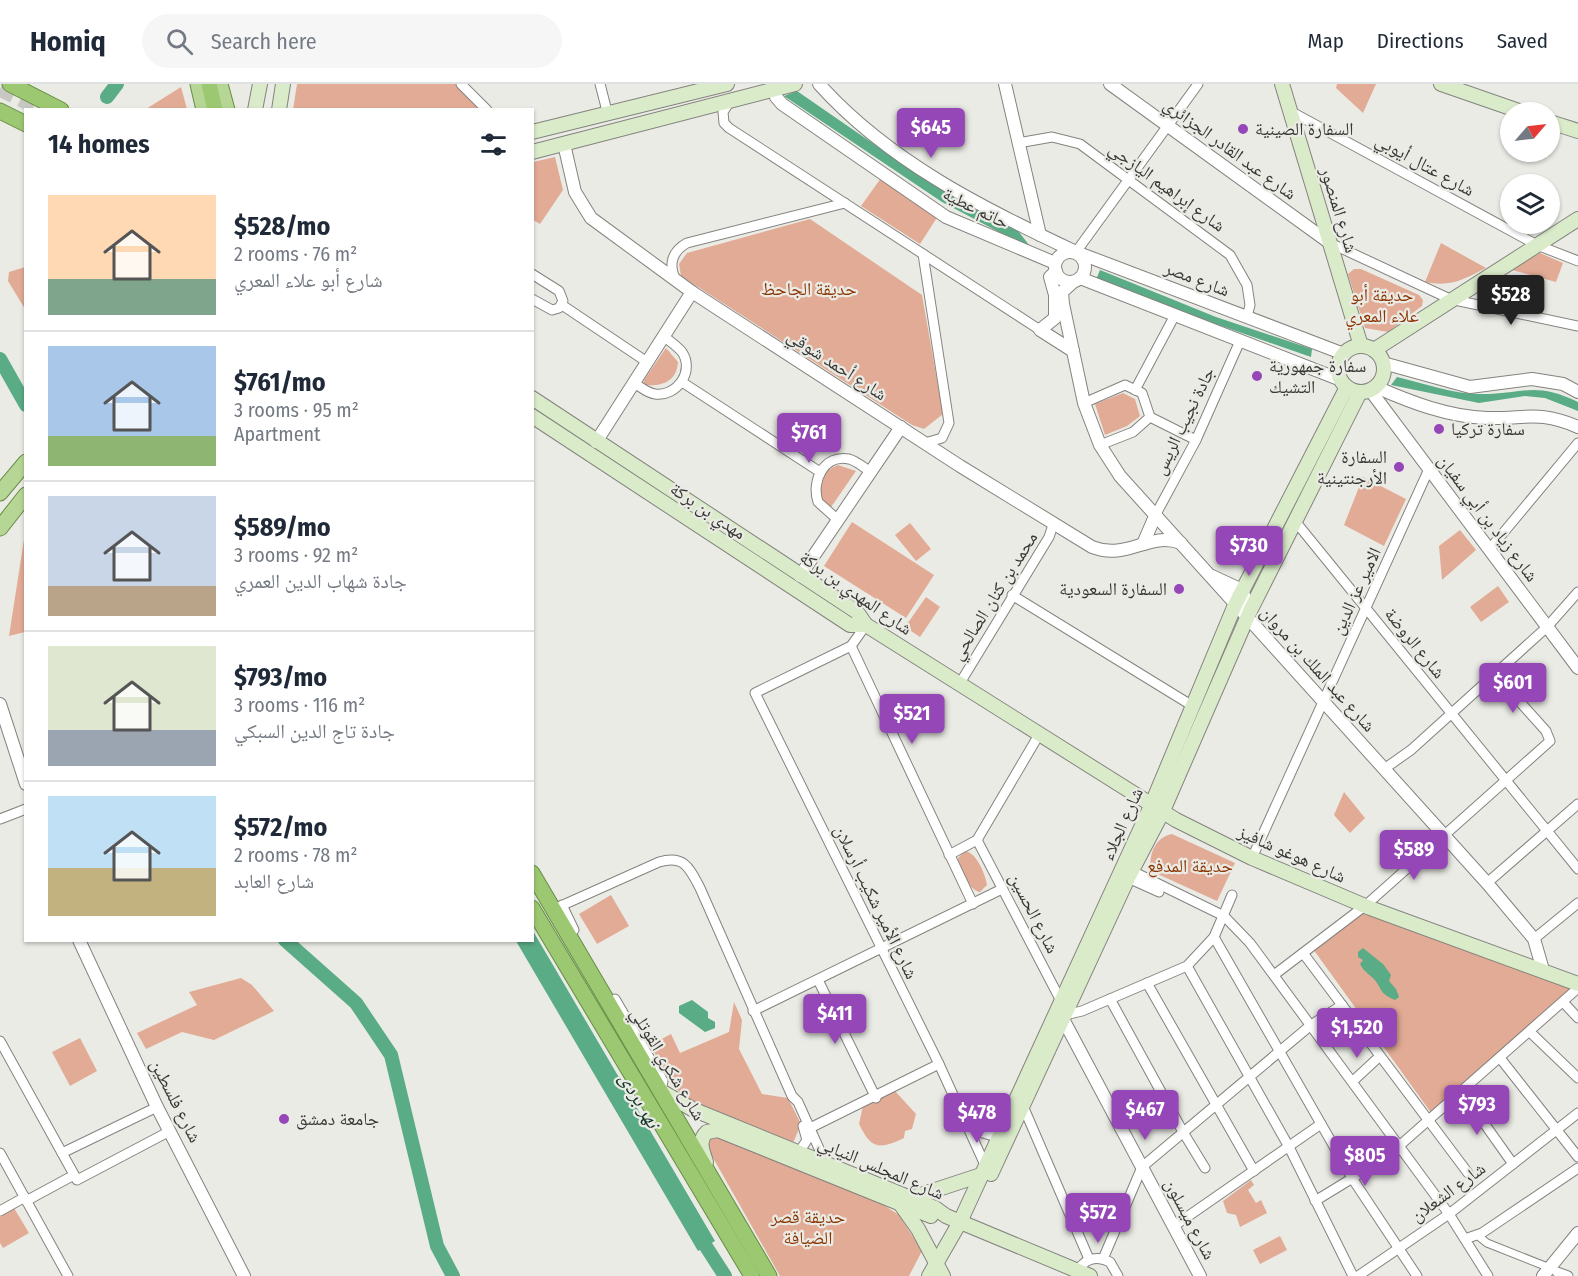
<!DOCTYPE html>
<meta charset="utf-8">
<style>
:root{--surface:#fff;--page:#f6f6f7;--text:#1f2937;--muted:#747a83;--line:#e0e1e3;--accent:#9546b7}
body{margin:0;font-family:"Fira Sans Condensed","Noto Naskh Arabic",sans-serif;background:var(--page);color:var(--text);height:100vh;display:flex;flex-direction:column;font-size:22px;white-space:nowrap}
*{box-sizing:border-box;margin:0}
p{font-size:20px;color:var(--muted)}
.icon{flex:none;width:33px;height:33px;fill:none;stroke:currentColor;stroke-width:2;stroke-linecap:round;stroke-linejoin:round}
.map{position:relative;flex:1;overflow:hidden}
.drawer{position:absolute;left:24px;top:24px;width:510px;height:834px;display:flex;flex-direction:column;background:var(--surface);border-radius:0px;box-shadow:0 2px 4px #0004}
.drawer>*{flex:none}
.needle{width:39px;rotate:62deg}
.fabs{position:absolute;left:1500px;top:18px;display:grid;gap:12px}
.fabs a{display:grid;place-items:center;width:60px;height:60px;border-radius:50%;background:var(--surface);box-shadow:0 2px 4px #0004;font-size:30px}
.price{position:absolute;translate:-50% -51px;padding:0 14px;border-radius:6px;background:var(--accent);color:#fff;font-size:20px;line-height:39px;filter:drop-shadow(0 2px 3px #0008)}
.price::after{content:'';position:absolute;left:50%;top:36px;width:18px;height:14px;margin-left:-9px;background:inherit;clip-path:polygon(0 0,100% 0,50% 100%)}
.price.current{background:#222;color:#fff}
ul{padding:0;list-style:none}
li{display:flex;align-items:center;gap:18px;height:150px;padding:0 24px}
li+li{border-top:2px solid var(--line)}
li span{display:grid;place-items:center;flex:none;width:168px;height:120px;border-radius:0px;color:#555}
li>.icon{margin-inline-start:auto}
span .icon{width:72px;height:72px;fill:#fffc;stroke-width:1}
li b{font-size:26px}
h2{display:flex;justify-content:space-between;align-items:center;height:72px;padding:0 24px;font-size:26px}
header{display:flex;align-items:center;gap:36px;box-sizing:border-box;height:84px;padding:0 30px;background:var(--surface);border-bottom:2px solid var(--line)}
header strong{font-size:28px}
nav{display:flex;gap:33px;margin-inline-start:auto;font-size:21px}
.search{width:420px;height:54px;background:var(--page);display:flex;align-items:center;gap:15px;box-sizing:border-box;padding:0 21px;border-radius:33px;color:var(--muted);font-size:22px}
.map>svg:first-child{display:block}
.green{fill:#e2ab95}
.water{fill:#59ac85}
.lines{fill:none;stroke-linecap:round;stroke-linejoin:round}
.river{stroke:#59ac85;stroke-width:14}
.trunk-tunnel{stroke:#c7c7c3;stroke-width:15;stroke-dasharray:15 8;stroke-linecap:butt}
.pedestrian-casing{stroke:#84837f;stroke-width:9}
.minor-casing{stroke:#84837f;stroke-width:11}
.tertiary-casing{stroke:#84837f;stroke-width:14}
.secondary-casing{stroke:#84837f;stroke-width:16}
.primary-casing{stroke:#688d46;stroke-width:17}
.trunk-casing{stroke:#688d46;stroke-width:17}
.pedestrian{stroke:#fff;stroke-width:7}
.minor{stroke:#fff;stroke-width:9}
.tertiary{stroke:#fff;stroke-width:12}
.secondary{stroke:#daebca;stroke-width:14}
.primary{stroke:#b5d695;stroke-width:15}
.trunk{stroke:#9cc872;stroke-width:15}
.poi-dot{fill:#9546b7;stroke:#ebebe6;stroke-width:2}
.labels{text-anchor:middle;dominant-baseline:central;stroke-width:4.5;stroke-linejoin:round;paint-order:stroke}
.poi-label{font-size:18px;fill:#373735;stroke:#ebebe6;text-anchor:start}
.street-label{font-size:18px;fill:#373735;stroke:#ebebe6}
.park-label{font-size:18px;fill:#8c3501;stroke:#ebebe6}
.water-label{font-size:20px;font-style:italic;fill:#113626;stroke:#ebebe6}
</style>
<header>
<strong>Homiq</strong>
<div class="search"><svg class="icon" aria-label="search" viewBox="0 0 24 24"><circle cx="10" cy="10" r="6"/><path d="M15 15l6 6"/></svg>Search here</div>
<nav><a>Map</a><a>Directions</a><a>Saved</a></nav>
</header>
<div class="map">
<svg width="1578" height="1192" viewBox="0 0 1578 1192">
<rect width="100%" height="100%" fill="#ebebe6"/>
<g class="green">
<path d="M297,0h163l27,26h-194z"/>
<path d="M1337,0h39l-13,29 -27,-25z"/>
<path d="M181,3l6,22h-41z"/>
<path d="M555,73l8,33 -23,34 -7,-4v-58z"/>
<path d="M881,94l57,38 -18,28 -59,-38z"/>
<path d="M810,135l112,76 21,119 -19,15 -12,-4 -231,-149 -2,-12 8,-11z"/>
<path d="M1441,159l45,25c-24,12 -34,19 -61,14z"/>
<path d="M1540,169l23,10 -7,19 -44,-12z"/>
<path d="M25,183h1l-1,42 -17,-28 1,-9z"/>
<path d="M1354,185h7l58,26 4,5 -1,6 -34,26 -23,-4 -17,-54z"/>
<path d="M666,264l12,14c-1,19 -16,25 -34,23v-5z"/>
<path d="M1123,309l12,6 5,17 -13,10 -22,9 -10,-31z"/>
<path d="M838,381l18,6 -27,39 -11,-15c3,-16 5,-24 20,-30z"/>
<path d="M1363,393l43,22 -22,47 -40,-21z"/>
<path d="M852,438l82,53 -28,43 -82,-52z"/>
<path d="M910,439l21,26 -15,12 -21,-26z"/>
<path d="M1460,446l16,20 -34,30 -3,-34z"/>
<path d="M25,449v99l-16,4z"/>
<path d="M1498,502l11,16 -28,20 -11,-15z"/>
<path d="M926,513l14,10 -20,30 -15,-10z"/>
<path d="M1344,708l21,26 -15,15 -16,-18z"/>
<path d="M1172,750l63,29 -18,38 -66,-30c-3,-16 4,-34 21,-37z"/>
<path d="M965,767c12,2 20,23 22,34l-7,7c-12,-2 -20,-23 -22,-34z"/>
<path d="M611,811l18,31 -32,18 -18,-30z"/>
<path d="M1364,824l210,81 -142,125 -119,-165z"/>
<path d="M241,894l11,7 22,26 -60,29 -32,-8 -36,17 -9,-16 60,-28 -8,-13z"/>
<path d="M734,918l8,18 -3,29 23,45 26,4 13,26 -8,19 -105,-44 -14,-12 -24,-42 21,-11 9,19 49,-21z"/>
<path d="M80,954l17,33 -27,15 -18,-34z"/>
<path d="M895,1007l21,23 -4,15 -7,2 -1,7c-25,12 -33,11 -45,-14l4,-18z"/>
<path d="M714,1052l165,66 20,13 23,36 -13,25h-129l-72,-127 -1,-10z"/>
<path d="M1251,1096l3,5 -6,5 8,13 5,-3 6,13 -27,14 -4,-12 -9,-2 -4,-12z"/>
<path d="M14,1124l15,25 -26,15 -3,-5v-26z"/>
<path d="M1280,1152l7,14 -27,14 -7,-14z"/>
</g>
<g class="water">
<path d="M797,7l97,67 117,64 22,28 -91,-48 -158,-106z"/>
<path d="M1100,186l116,47 96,32 -1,8 -216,-75z"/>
<path d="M1397,293c26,6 56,17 82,17 43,1 54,-14 99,8v9l-33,-13 -20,-2 -46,7 -88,-18z"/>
<path d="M533,847l182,310 -17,10 -182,-310 16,-1z"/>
<path d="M1363,864l20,16 8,11 -2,6 7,8 3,8 -4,3c-13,-6 -12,-7 -18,-17 -4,-7 -13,-10 -17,-19l3,-4 -5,-3v-5z"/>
<path d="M692,916l16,12v6l7,4v6l-10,4 -26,-19v-7z"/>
</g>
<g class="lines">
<g class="river">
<path d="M107,13l10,-13"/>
<path d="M0,275l26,46"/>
<path d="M285,856l71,63 35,52 46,191 16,30"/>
<path d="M696,1147l29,45"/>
</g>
<path class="trunk-tunnel" d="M0,5l42,21"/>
<defs>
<path id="pedestrian" d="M1477,1151l10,8 63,25"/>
<g id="minor">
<path d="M461,0l26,26"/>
<path d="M600,0l8,31"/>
<path d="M730,17l-7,11 1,11 5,5 311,202"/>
<path d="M1290,27l247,134 41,16"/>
<path d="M1018,59l34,-6 28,7 150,111 17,30 3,20 -3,12"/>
<path d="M1330,159l120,56 128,27"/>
<path d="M1076,168l122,-168"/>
<path d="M923,170l26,169 -7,15 -17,5"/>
<path d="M532,190l27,17 4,10 -4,7 -7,2 -20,-11"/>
<path d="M676,196c-8,-15 -4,-29 11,-37l158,-40"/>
<path d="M562,221l85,57"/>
<path d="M682,298l138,90"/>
<path d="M634,299c7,4 13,10 21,11 22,3 40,-23 27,-42 -5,-6 -12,-11 -19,-16"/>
<path d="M1135,306l40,-75"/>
<path d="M1084,319l41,-18 17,8 8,24 -17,15 -33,13"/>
<path d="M1150,333l46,23"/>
<path d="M1156,430l40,-74 44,-99"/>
<path d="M838,436l-20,-18c-7,-21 6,-48 31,-43 8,2 15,9 22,13"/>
<path d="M1295,437l283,348"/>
<path d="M1489,466l89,-107"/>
<path d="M1012,511l179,110"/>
<path d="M866,541l-15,21 -96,47 184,371 46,101"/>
<path d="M851,562l122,258"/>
<path d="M960,599l89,-146 4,-12"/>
<path d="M1384,685l27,-19 136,-123 31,-35"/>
<path d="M0,735l26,-10"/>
<path d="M977,756l84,161"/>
<path d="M949,771l28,-15 63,-107"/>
<path d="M1252,774l177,-389"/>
<path d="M1132,787l92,45 26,27 199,271 39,62"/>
<path d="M1128,794l31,14"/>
<path d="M1487,799l91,-79"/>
<path d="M562,821l12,25"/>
<path d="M554,825l105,-47c25,-7 30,5 41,26l92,208 6,6 28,62"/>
<path d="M1214,853l138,241 65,98"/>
<path d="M1534,855l44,-36"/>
<path d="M1303,869l165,220"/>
<path d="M1187,882l102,181 64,129"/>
<path d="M1274,891l92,-70 184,-164 -4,-10 -51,-57"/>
<path d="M818,896l58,118"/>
<path d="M1147,899l107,188"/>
<path d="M615,915l48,82 -2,10"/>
<path d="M1110,915l73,133 22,36"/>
<path d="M1563,918l15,16"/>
<path d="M753,927l249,-122"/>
<path d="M1065,931l17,-4 105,-45 27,-29 18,-42"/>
<path d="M1530,948l48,46"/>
<path d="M0,957l77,139 93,-49"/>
<path d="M1500,974l78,99"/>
<path d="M1353,997l27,-25"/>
<path d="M1462,1008l51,72"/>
<path d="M1023,1022l66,153"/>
<path d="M968,1041l11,7 18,5"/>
<path d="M806,1046l133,-66"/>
<path d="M1398,1063l180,-159"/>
<path d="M799,1068l8,-12 -4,-14"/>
<path d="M0,1069l68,123"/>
<path d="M62,1069l95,-46"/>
<path d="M26,1117l48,-26"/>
<path d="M1315,1117l85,-52"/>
<path d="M0,1127l25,-14"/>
<path d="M1174,1142l147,-102"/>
<path d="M1465,1155l17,-6 96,-65"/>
<path d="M1103,1175l39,-92 169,-142 31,-20"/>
<path d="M1557,1188l11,4"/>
<path d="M1076,1192c5,-16 19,-22 34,-14l8,14"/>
<path d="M1358,1192l91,-62 129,-101"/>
</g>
<g id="tertiary">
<path d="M819,0c69,77 165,125 257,168l268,102"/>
<path d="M1005,0l35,151"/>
<path d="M1110,0l220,159"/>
<path d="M775,5l1,8 6,7 164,113 109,46"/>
<path d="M564,60l11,48 16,26 101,74 268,174 132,81c36,14 56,-16 89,-4"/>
<circle cx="1070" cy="183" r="15"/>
<path d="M1056,187l-6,6 5,18v23l-15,12 33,21"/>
<path d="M1080,194l261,102"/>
<path d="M1073,198l-11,10 1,12 21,99 16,42 20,31 367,407 47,56 9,31"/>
<path d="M1383,279l87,24 62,-8 31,5 15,8"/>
<path d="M1376,303c34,15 73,30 111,31 39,1 52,-8 91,9"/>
<path d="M1370,306l208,278"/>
<path d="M596,358l96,-150"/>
<path d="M1143,460l13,-30"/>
<path d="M800,492l101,-149"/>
<path d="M1212,492l30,14 8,21"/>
<path d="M0,620l26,80"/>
<path d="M79,856l78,167 87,169"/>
<path d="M1063,935l137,257"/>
<path d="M1543,1192l35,-43"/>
</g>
<g id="secondary">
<path d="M1282,0l79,262"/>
<path d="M1441,0l81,28"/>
<path d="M255,26l5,-26"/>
<path d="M279,26l4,-26"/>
<path d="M1550,38l28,9"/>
<path d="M532,48l195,-48"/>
<path d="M532,68l263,-68"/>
<circle cx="1361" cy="285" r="23"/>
<path d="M1374,266l204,-131"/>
<path d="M532,314l325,214 9,13 310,195 76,38 118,50 208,76"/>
<path d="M532,332l318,209h16"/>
<path d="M661,1007l31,18 243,99 11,8 144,60"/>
<path d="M706,1078c-3,-11 -9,-21 1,-30l11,-2 213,86"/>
<path d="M991,1090l137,-296 34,-65 88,-202 110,-219"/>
<path d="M911,1114l70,-23"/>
<path d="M901,1121l17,24 25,47"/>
<path d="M929,1192l31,-54 191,-416 84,-201 112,-218"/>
</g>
<g id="primary">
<path d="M198,0l6,26"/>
<path d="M220,0l7,26"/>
<path d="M0,409l26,-31"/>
<path d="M0,444l26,-33"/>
</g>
<g id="trunk">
<path d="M10,0l51,26"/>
<path d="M209,0l6,26"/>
<path d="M0,27l26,13"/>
<path d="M532,789l237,403"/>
<path d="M532,824l220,368"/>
</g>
</defs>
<use href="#pedestrian" class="pedestrian-casing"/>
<use href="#minor" class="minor-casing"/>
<use href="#tertiary" class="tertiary-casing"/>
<use href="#secondary" class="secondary-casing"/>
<use href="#primary" class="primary-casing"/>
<use href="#trunk" class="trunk-casing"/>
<use href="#pedestrian" class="pedestrian"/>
<use href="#minor" class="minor"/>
<use href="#tertiary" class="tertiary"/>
<use href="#secondary" class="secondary"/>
<use href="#primary" class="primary"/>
<use href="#trunk" class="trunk"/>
</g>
<g class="poi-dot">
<circle cx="1243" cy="45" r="6"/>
<circle cx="1257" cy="292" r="6"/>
<circle cx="1439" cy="345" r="6"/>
<circle cx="1399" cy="383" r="6"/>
<circle cx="1179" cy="505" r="6"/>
<circle cx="284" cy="1035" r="6"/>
</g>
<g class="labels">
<g class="poi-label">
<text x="1255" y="45">السفارة الصينية</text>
<text x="1269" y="282">سفارة جمهورية<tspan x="1269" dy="21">التشيك</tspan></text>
<text x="1451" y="345">سفارة تركيا</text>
<text x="1387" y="373" text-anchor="end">السفارة<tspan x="1387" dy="21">الأرجنتينية</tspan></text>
<text x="1167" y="505" text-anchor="end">السفارة السعودية</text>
<text x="296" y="1035">جامعة دمشق</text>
</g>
<g class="street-label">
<text transform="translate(1230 65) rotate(36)">شارع عبد القادر الجزائري</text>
<text transform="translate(1425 81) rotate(29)">شارع عتال أيوبي</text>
<text transform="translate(1167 103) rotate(36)">شارع إبراهيم اليازجي</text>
<text transform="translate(976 124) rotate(26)">حاتم عطية</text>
<text transform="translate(1339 126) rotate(73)">شارع المنصور</text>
<text transform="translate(1197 195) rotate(21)">شارع مصر</text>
<text transform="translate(837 281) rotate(33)">شارع أحمد شوقي</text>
<text transform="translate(1184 337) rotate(-64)">جادة نجيب الريس</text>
<text transform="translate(708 427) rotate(34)">مهدي بن بركة</text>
<text transform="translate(1488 434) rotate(53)">شارع زياد بن أبي سفيان</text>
<text transform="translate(1356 507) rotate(-65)">الامير عز الدين</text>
<text transform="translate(856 509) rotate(35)">شارع المهدي بن بركة</text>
<text transform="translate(994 512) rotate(-58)">محمد بن كنان الصالحي</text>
<text transform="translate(1415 559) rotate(51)">شارع الروضة</text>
<text transform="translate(1318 585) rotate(48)">شارع عبد الملك بن مروان</text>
<text transform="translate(1122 740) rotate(-66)">شارع الجلاء</text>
<text transform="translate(1292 770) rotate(24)">شارع هوغو شافيز</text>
<text transform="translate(876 818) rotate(64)">شارع الأمير شكيب أرسلان</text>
<text transform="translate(1034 829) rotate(63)">شارع الحسين</text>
<text transform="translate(668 980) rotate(59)">شارع شكري القوتلي</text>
<text transform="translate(176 1017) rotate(63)">شارع فلسطين</text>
<text transform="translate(881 1084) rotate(23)">شارع المجلس النيابي</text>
<text transform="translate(1448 1108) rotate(-36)">شارع الشعلان</text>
<text transform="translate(1190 1135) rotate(62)">شارع ميسلون</text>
</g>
<g class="park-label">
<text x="809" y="205">حديقة الجاحظ</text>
<text x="1382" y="211">حديقة أبو<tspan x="1382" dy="21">علاء المعري</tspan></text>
<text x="1190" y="782">حديقة المدفع</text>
<text x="808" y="1133">حديقة قصر<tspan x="808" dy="21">الضيافة</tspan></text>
</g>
<g class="water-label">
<text transform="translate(640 1016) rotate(60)">نهر بردى</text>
</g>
</g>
</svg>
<div class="fabs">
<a><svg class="needle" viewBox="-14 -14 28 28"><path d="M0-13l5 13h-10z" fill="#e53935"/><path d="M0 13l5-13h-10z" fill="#747a83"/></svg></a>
<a><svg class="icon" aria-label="layers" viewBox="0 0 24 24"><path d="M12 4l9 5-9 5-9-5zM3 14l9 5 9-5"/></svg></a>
</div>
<b class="price" style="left:931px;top:75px">$645</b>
<b class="price current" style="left:1511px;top:242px">$528</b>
<b class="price" style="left:809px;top:380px">$761</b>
<b class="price" style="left:1249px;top:493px">$730</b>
<b class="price" style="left:1513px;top:630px">$601</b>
<b class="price" style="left:912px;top:661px">$521</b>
<b class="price" style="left:1414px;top:797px">$589</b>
<b class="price" style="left:835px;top:961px">$411</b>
<b class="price" style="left:1357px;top:975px">$1,520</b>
<b class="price" style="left:1477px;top:1052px">$793</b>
<b class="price" style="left:1145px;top:1057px">$467</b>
<b class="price" style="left:977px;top:1060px">$478</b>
<b class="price" style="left:1365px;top:1103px">$805</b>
<b class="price" style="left:1098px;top:1160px">$572</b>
<section class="drawer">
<h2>14 homes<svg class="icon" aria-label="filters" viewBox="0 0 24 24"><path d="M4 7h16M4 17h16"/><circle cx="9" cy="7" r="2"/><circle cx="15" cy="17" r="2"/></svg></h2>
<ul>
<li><span style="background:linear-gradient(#ffd9b3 70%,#7fa58c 0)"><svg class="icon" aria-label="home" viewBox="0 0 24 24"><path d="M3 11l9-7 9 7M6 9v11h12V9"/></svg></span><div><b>$528/mo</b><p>2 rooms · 76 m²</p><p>شارع أبو علاء المعري</p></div></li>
<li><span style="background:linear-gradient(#a9c7e8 75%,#8fb573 0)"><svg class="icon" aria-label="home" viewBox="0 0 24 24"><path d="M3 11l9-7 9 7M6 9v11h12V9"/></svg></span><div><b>$761/mo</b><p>3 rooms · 95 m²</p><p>Apartment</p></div></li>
<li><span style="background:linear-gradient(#c9d6e8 75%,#b9a48a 0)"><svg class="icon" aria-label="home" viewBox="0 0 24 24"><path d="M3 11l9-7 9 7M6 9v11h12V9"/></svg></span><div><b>$589/mo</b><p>3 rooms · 92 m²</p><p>جادة شهاب الدين العمري</p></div></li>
<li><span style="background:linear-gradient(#dfe7d0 70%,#9aa5b1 0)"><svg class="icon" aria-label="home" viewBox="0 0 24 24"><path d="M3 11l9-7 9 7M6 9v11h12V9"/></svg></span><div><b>$793/mo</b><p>3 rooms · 116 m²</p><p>جادة تاج الدين السبكي</p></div></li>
<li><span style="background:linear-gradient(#bfe0f5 60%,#c2b280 0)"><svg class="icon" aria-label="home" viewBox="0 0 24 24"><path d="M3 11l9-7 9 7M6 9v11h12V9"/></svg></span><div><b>$572/mo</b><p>2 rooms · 78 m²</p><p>شارع العابد</p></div></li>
</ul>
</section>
</div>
